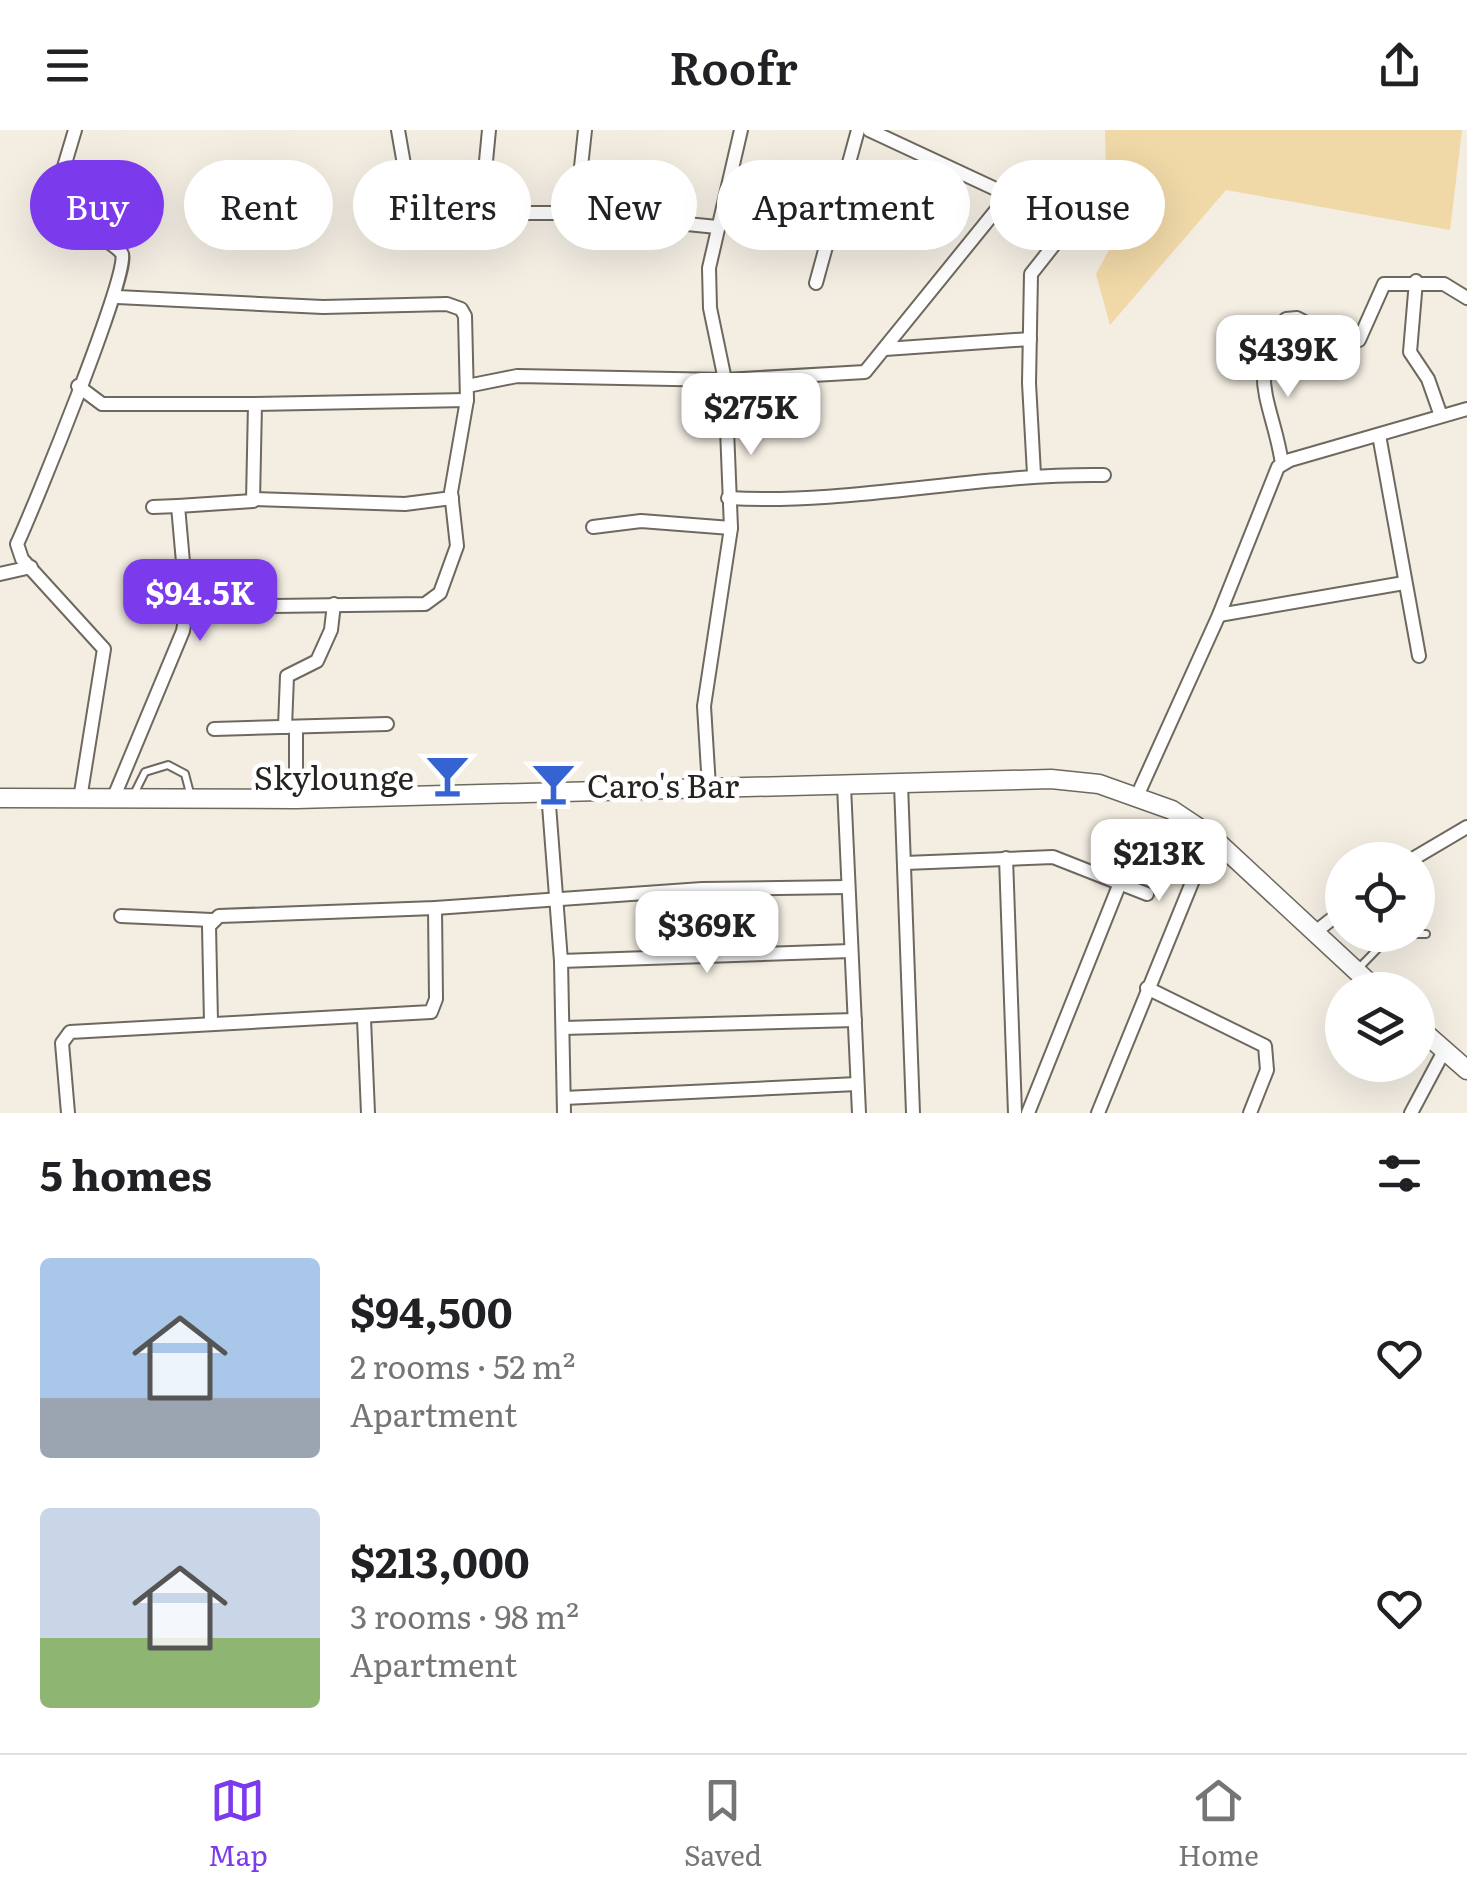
<!DOCTYPE html>
<meta charset="utf-8">
<style>
:root{--surface:#fff;--page:#f2f2f2;--text:#202124;--muted:#757577;--line:#e0e0e0;--accent:#7c3aed}
body{margin:0;font-family:Literata,serif;background:var(--page);color:var(--text);height:100vh;display:flex;flex-direction:column;font-size:38px;white-space:nowrap}
*{box-sizing:border-box;margin:0}
p{font-size:32px;color:var(--muted)}
.icon{flex:none;width:55px;height:55px;fill:none;stroke:currentColor;stroke-width:2;stroke-linecap:round;stroke-linejoin:round}
.map{position:relative;height:983px;overflow:hidden}
.drawer{display:flex;flex-direction:column;background:var(--surface);flex:1}
.drawer>*{flex:none}
.hud{position:absolute;left:30px;top:30px;width:1408px;height:90px;display:flex;gap:20px}
.tools{position:absolute;left:1325px;top:712px;display:grid;gap:20px}
.tools a{display:grid;place-items:center;width:110px;height:110px;border-radius:50%;background:var(--surface);box-shadow:0 10px 40px #0002;font-size:50px}
.price{position:absolute;translate:-50% -85px;padding:0 22px;border-radius:20px;background:#fff;color:#222;font-size:32px;line-height:65px;filter:drop-shadow(0 2px 5px #0008)}
.price::after{content:'';position:absolute;left:50%;top:60px;width:30px;height:22px;margin-left:-15px;background:inherit;clip-path:polygon(0 0,100% 0,50% 100%)}
.price.selected{background:var(--accent);color:#fff}
ul{padding:0;list-style:none}
li{display:flex;align-items:center;gap:30px;height:250px;padding:0 40px}
li span{display:grid;place-items:center;flex:none;width:280px;height:200px;border-radius:10px;color:#555}
li>.icon{margin-inline-start:auto}
span .icon{width:120px;height:120px;fill:#fffc;stroke-width:1}
li b{font-size:42px}
h2{display:flex;justify-content:space-between;align-items:center;height:120px;padding:0 40px;font-size:42px}
.pill{padding:0 35px;border-radius:45px;background:var(--surface);box-shadow:0 10px 40px #0002;font-size:35px;line-height:90px}
.pill.selected{background:var(--accent);color:#fff}
header{display:flex;justify-content:space-between;align-items:center;height:130px;padding:0 40px;background:var(--surface);font-size:45px;font-weight:600}
.tab-bar{display:flex;justify-content:space-around;align-items:center;height:140px;border-top:2px solid var(--line);background:var(--surface);font-size:28px;color:var(--muted)}
.tab-bar a{display:grid;justify-items:center;gap:5px}
.tab-bar .selected{color:var(--accent)}
.map>svg:first-child{display:block}
.green{fill:#f0d8a7}
.lines{fill:none;stroke-linecap:round;stroke-linejoin:round}
.lane-casing{stroke:#6e695f;stroke-width:10}
.street-casing{stroke:#6e695f;stroke-width:16}
.secondary-casing{stroke:#6e695f;stroke-width:21}
.lane{stroke:#fff;stroke-width:6}
.street{stroke:#fff;stroke-width:12}
.secondary{stroke:#fff;stroke-width:18}
.labels{text-anchor:middle;dominant-baseline:central;stroke-width:9;stroke-linejoin:round;paint-order:stroke}
.poi-label{font-size:32px;fill:#262420;stroke:#fff;text-anchor:end}
</style>
<header><svg class="icon" aria-label="menu" viewBox="0 0 24 24"><path d="M4 6h16M4 12h16M4 18h16"/></svg>Roofr<svg class="icon" aria-label="share" viewBox="0 0 24 24"><path d="M12 15V3M7 8l5-5 5 5M5 13v7h14v-7"/></svg></header>
<div class="map">
<svg width="1467" height="983" viewBox="0 0 1467 983">
<rect width="100%" height="100%" fill="#f3ede2"/>
<path class="green" d="M1105,0h357l-12,100 -224,-40 -116,135 -14,-51 22,-41 11,-42 -23,-17z"/>
<g class="lines">
<defs>
<g id="lane">
<path d="M134,664l11,-22 23,-7 17,9 6,23"/>
<path d="M1418,804h8"/>
<path d="M1357,840l32,-33 8,-2"/>
</g>
<g id="street">
<path d="M75,0l-23,77c15,15 63,34 70,47 9,16 -90,258 -105,290l5,15 82,90 -24,150"/>
<path d="M398,0l7,40 18,40 58,3 8,-83"/>
<path d="M585,0l-9,83 141,14"/>
<path d="M481,83h95"/>
<path d="M1416,151l-6,71 18,27 13,37"/>
<path d="M816,153l42,-153"/>
<path d="M117,167l206,10 124,-3 14,5 4,7 2,84 -16,92 6,54 -17,47 -15,11 -238,3"/>
<path d="M885,219l145,-10"/>
<path d="M78,256l24,18h153"/>
<path d="M467,256l50,-10 208,4 140,-8 141,-174 -4,-6 -133,-62"/>
<path d="M1379,305l40,221"/>
<path d="M1282,334c-8,-58 -39,-92 4,-145l11,-1 50,26 12,-4 25,-56h60l23,14"/>
<path d="M1034,344l-5,-91 2,-109 45,-57"/>
<path d="M728,368c125,7 251,-25 376,-23"/>
<path d="M254,369l151,5 47,-6"/>
<path d="M153,377l25,-1"/>
<path d="M593,397l48,-6 90,7"/>
<path d="M0,444l31,-7"/>
<path d="M1219,485l185,-32"/>
<path d="M285,597l2,-51 30,-15 14,-31 3,-26"/>
<path d="M296,597v72"/>
<path d="M214,599l173,-5"/>
<path d="M901,654l12,329"/>
<path d="M844,656l15,327"/>
<path d="M709,657l-5,-81 27,-178 -6,-148 -15,-72 -1,-40 32,-138"/>
<path d="M548,662l13,169 3,152"/>
<path d="M1138,664l81,-179 59,-148 12,-7 177,-51"/>
<path d="M113,669l70,-168 4,-24 -9,-101 75,-5 2,-97 212,-4"/>
<path d="M1006,728l9,255"/>
<path d="M1411,730l56,-33"/>
<path d="M905,733l148,-6 94,37"/>
<path d="M121,786l91,4"/>
<path d="M1314,803l28,-22"/>
<path d="M561,831l290,-10"/>
<path d="M1147,858l118,58 2,24 -17,43"/>
<path d="M364,889l4,94"/>
<path d="M211,892l-2,-96 10,-10 216,-8 267,-19 146,-2"/>
<path d="M563,898l292,-8"/>
<path d="M564,968l293,-14"/>
<path d="M68,983l-6,-70 8,-11 361,-20 5,-13 -1,-91"/>
<path d="M1028,983l92,-230"/>
<path d="M1098,983l113,-277"/>
<path d="M1411,983l33,-62"/>
</g>
<g id="secondary">
<path d="M0,668l296,1 755,-20 48,5 73,26 39,26 166,154"/>
<path d="M1418,897l49,43"/>
</g>
</defs>
<use href="#lane" class="lane-casing"/>
<use href="#street" class="street-casing"/>
<use href="#secondary" class="secondary-casing"/>
<use href="#lane" class="lane"/>
<use href="#street" class="street"/>
<use href="#secondary" class="secondary"/>
</g>
<defs>
<symbol id="bar-bare" viewBox="-9 -9 18 18"><path d="M-6-5H6L.8 .8V4.5H3.5V6h-7V4.5H-.8V.8Z" fill="#3563d2" stroke="#fff" stroke-width="2.5" paint-order="stroke"/></symbol>
</defs>
<g fill-rule="evenodd">
<use href="#bar-bare" x="416" y="614" width="63" height="63"/>
<use href="#bar-bare" x="522" y="622" width="63" height="63"/>
</g>
<g class="labels">
<g class="poi-label">
<text x="414" y="646">Skylounge</text>
<text x="587" y="654" text-anchor="start">Caro's Bar</text>
</g>
</g>
</svg>
<div class="tools">
<a><svg class="icon" aria-label="locate" viewBox="0 0 24 24"><circle cx="12" cy="12" r="6"/><path d="M12 2v4M12 18v4M2 12h4M18 12h4"/></svg></a>
<a><svg class="icon" aria-label="layers" viewBox="0 0 24 24"><path d="M12 4l9 5-9 5-9-5zM3 14l9 5 9-5"/></svg></a>
</div>
<b class="price" style="left:1288px;top:270px">$439K</b>
<b class="price" style="left:751px;top:328px">$275K</b>
<b class="price selected" style="left:200px;top:514px">$94.5K</b>
<b class="price" style="left:1159px;top:774px">$213K</b>
<b class="price" style="left:707px;top:846px">$369K</b>
<div class="hud">
<a class="pill selected">Buy</a>
<a class="pill">Rent</a>
<a class="pill">Filters</a>
<a class="pill">New</a>
<a class="pill">Apartment</a>
<a class="pill">House</a>
</div>
</div>
<section class="drawer">
<h2>5 homes<svg class="icon" aria-label="filters" viewBox="0 0 24 24"><path d="M4 7h16M4 17h16"/><circle cx="9" cy="7" r="2"/><circle cx="15" cy="17" r="2"/></svg></h2>
<ul>
<li><span style="background:linear-gradient(#a9c7e8 70%,#9aa5b1 0)"><svg class="icon" aria-label="home" viewBox="0 0 24 24"><path d="M3 11l9-7 9 7M6 9v11h12V9"/></svg></span><div><b>$94,500</b><p>2 rooms · 52 m²</p><p>Apartment</p></div><svg class="icon" aria-label="heart" viewBox="0 0 24 24"><path d="M12 20l-8-8c-3-5 5-10 8-4 3-6 11-1 8 4z"/></svg></li>
<li><span style="background:linear-gradient(#c9d6e8 65%,#8fb573 0)"><svg class="icon" aria-label="home" viewBox="0 0 24 24"><path d="M3 11l9-7 9 7M6 9v11h12V9"/></svg></span><div><b>$213,000</b><p>3 rooms · 98 m²</p><p>Apartment</p></div><svg class="icon" aria-label="heart" viewBox="0 0 24 24"><path d="M12 20l-8-8c-3-5 5-10 8-4 3-6 11-1 8 4z"/></svg></li>
</ul>
</section>
<nav class="tab-bar">
<a class="selected"><svg class="icon" aria-label="map" viewBox="0 0 24 24"><path d="M3 6l6-2 6 2 6-2v14l-6 2-6-2-6 2zM9 4v14M15 6v14"/></svg>Map</a>
<a><svg class="icon" aria-label="saved" viewBox="0 0 24 24"><path d="M7 4h10v16l-5-4-5 4z"/></svg>Saved</a>
<a><svg class="icon" aria-label="home" viewBox="0 0 24 24"><path d="M3 11l9-7 9 7M6 9v11h12V9"/></svg>Home</a>
</nav>
